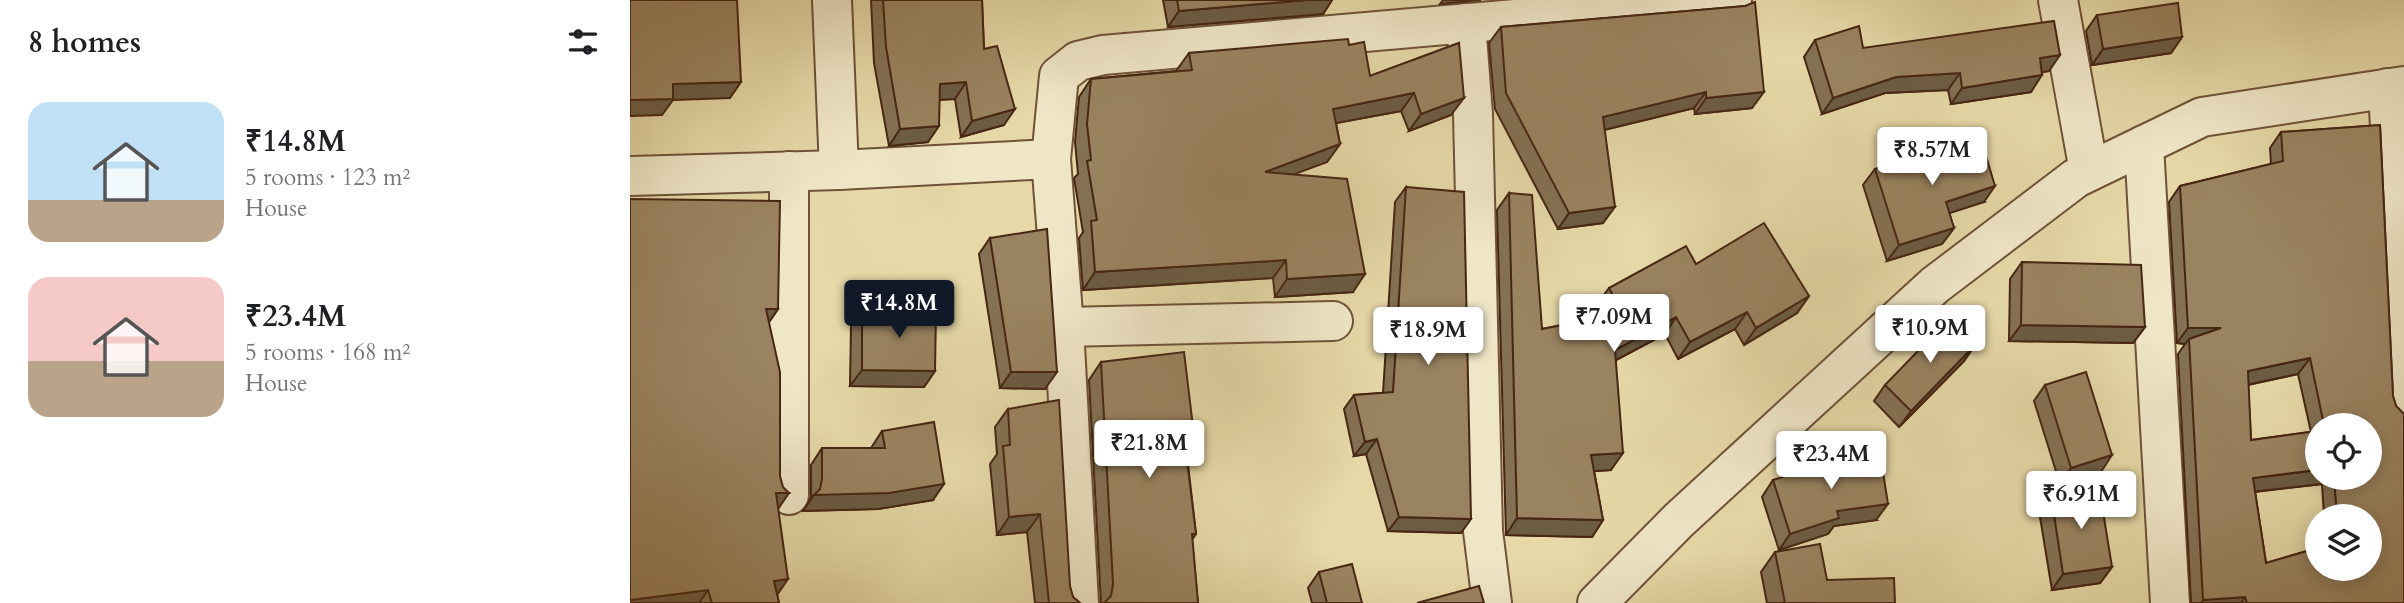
<!DOCTYPE html>
<meta charset="utf-8">
<style>
:root{--surface:#fff;--page:#f6f6f6;--text:#202124;--muted:#757577;--accent:#111827}
body{margin:0;font-family:Cardo,serif;background:var(--page);color:var(--text);height:100vh;display:flex;flex-direction:column;font-size:26px;white-space:nowrap}
*{box-sizing:border-box;margin:0}
p{font-size:23px;color:var(--muted)}
.icon{flex:none;width:38px;height:38px;fill:none;stroke:currentColor;stroke-width:2;stroke-linecap:round;stroke-linejoin:round}
.map{position:relative;flex:1;overflow:hidden}
.drawer{display:flex;flex-direction:column;background:var(--surface);width:630px}
.drawer>*{flex:none}
.controls{position:absolute;left:1675px;top:413px;display:grid;gap:14px}
.controls a{display:grid;place-items:center;width:77px;height:77px;border-radius:50%;background:var(--surface);box-shadow:0 4px 18px #0003;font-size:35px}
.price{position:absolute;translate:-50% -60px;padding:0 16px;border-radius:7px;background:#fff;color:#222;font-size:23px;line-height:46px;filter:drop-shadow(0 2px 4px #0008)}
.price::after{content:'';position:absolute;left:50%;top:42px;width:21px;height:16px;margin-left:-10px;background:inherit;clip-path:polygon(0 0,100% 0,50% 100%)}
.price.on{background:var(--accent);color:#fff}
ul{padding:0;list-style:none}
li{display:flex;align-items:center;gap:21px;height:175px;padding:0 28px}
li span{display:grid;place-items:center;flex:none;width:196px;height:140px;border-radius:21px;color:#555}
li>.icon{margin-inline-start:auto}
span .icon{width:84px;height:84px;fill:#fffc;stroke-width:1}
li b{font-size:30px}
h2{display:flex;justify-content:space-between;align-items:center;height:84px;padding:0 28px;font-size:30px}
main{display:flex;flex:1;min-height:0}
.map>svg:first-child{display:block}
.lines{fill:none;stroke-linecap:round;stroke-linejoin:round}
.minor-casing{stroke:#6f5238;stroke-width:42}
.minor{stroke:#efe6c6;stroke-width:38}
.wall{fill:#847153;stroke:#472613;stroke-width:2;fill-rule:evenodd}
.shaded-wall{fill:#6c5c43;stroke:#472613;stroke-width:2}
.building{fill:#9a8360;stroke:#472613;stroke-width:2;fill-rule:evenodd}
</style>
<main>
<section class="drawer">
<h2>8 homes<svg class="icon" aria-label="filters" viewBox="0 0 24 24"><path d="M4 7h16M4 17h16"/><circle cx="9" cy="7" r="2"/><circle cx="15" cy="17" r="2"/></svg></h2>
<ul>
<li><span style="background:linear-gradient(#bfe0f5 70%,#b9a48a 0)"><svg class="icon" aria-label="home" viewBox="0 0 24 24"><path d="M3 11l9-7 9 7M6 9v11h12V9"/></svg></span><div><b>₹14.8M</b><p>5 rooms · 123 m²</p><p>House</p></div></li>
<li><span style="background:linear-gradient(#f6c9c9 60%,#b9a48a 0)"><svg class="icon" aria-label="home" viewBox="0 0 24 24"><path d="M3 11l9-7 9 7M6 9v11h12V9"/></svg></span><div><b>₹23.4M</b><p>5 rooms · 168 m²</p><p>House</p></div></li>
</ul>
</section>
<div class="map">
<svg width="1774" height="603" viewBox="0 0 1774 603">
<rect width="100%" height="100%" fill="#e6d8a7"/>
<filter id="stains"><feTurbulence type="fractalNoise" baseFrequency=".00286" numOctaves="4"/><feColorMatrix values="0 0 0 0 .2 0 0 0 0 .09 0 0 0 0 .02 0 0 0 .5 -.17"/></filter>
<radialGradient id="worn" r=".72"><stop offset=".6" stop-color="#630" stop-opacity="0"/><stop offset="1" stop-color="#630" stop-opacity=".3"/></radialGradient>
<g class="lines">
<defs>
<g id="minor">
<path d="M202,0l7,170"/>
<path d="M1428,0l31,171"/>
<path d="M836,23l7,91 10,417 9,72"/>
<path d="M1758,88l16,323"/>
<path d="M1514,145l26,458"/>
<path d="M0,176l209,-6 212,-11"/>
<path d="M434,327l269,-6"/>
<path d="M159,495v-324"/>
<path d="M449,603l-15,-276 -13,-168 8,-83 19,-15 25,-6 629,-55"/>
<path d="M967,603l82,-83 256,-235 141,-107 126,-61 202,-31"/>
</g>
</defs>
<use href="#minor" class="minor-casing"/>
<use href="#minor" class="minor"/>
</g>
<g class="wall">
<path d="M241,0h111l2,49 20,76 -43,12 -6,-38 -16,1 -11,42 -39,4 -15,-83z"/>
<path d="M533,0h169l-9,14 -155,13z"/>
<path d="M1115,6l7,102 -57,6 -1,-6 -90,22 -1,93 -45,6 -63,-120 -6,-66 12,-16z"/>
<path d="M1467,15l85,22 -11,16 -79,12 -6,-34z"/>
<path d="M1185,40l48,8 186,23 -7,1 -11,20 -80,12 -3,-14 -63,3 -63,21 -18,-57z"/>
<path d="M829,43l-8,72 -42,16 -8,-20 -65,12 4,21 -13,18 -34,12 60,118 -78,5 -2,-19 -190,12 -4,-52 4,-6 -9,-54 4,-4 -3,-32 4,-45 12,-18 85,-8 13,-18 160,-8 21,31z"/>
<path d="M1750,125l13,271 3,10 8,8v189h-213l-13,-249 7,-10 -8,-1 -8,-141 11,-16 91,-22 -1,-16 11,-16zM1668,374l13,58 -60,8 -3,-55zM1687,425h53v53h-53zM1692,484l2,32h46v53h-53v-21l-51,15 -11,-71z"/>
<path d="M1245,169l109,33 -35,11 5,15 -12,16 -55,17 -24,-76z"/>
<path d="M776,187l55,346 -73,-2 -22,-77 -12,2 -10,-47 10,-14 29,-2 12,-191z"/>
<path d="M879,193l33,136 62,-12 -7,-13 12,-16 87,-24 113,32 -12,17 -53,32 -9,-16 -57,30 -13,-25 -49,26 -5,110 -17,1 9,49 -11,17 -86,-2 -9,-325z"/>
<path d="M0,199l148,110 -9,13 9,186 -1,86 2,9h-149z"/>
<path d="M360,238l55,151 -45,-1 -21,-134z"/>
<path d="M1392,262l123,65 -12,16 -124,-2 1,-62z"/>
<path d="M232,310l73,61 -11,16 -74,-1 1,-60z"/>
<path d="M1345,345l-11,16 -65,66 -25,-26 11,-16z"/>
<path d="M471,362l85,85 10,87 -4,6 6,63h-97l-12,-223z"/>
<path d="M1415,385l56,87 -41,12 -26,-83z"/>
<path d="M378,409l65,188 7,6h-45l-8,-71 -30,3 -7,-71 7,-10 -2,-27z"/>
<path d="M252,431l51,69 -55,9 -75,2 6,-9 2,-6v-31l11,-17h49z"/>
<path d="M1143,480l103,40 -42,6 -6,8 -49,16 -17,-53z"/>
<path d="M1421,495l61,72 -12,16 -48,7 -13,-79z"/>
<path d="M1145,552l52,28 68,23h-128l-6,-31z"/>
<path d="M689,572l43,31h-50l-4,-15z"/>
</g>
<g class="shaded-wall">
<path d="M677,0h25l-9,14 -155,13 11,-16z"/>
<path d="M813,0h38l-41,4z"/>
<path d="M1552,37l-11,16 -79,12 11,-16z"/>
<path d="M1430,55l-11,16 -21,3 12,-16z"/>
<path d="M1330,73l-12,17 -63,3 -63,21 11,-16 63,-21z"/>
<path d="M1412,75l-11,17 -80,12 11,-16z"/>
<path d="M111,82l-11,16 -57,2 -11,15 -32,1v-16l43,-16z"/>
<path d="M336,82l-11,17 -27,1 12,-16z"/>
<path d="M1076,92l-12,16 -103,25 12,-16z"/>
<path d="M1134,92l-12,16 -57,6 11,-16z"/>
<path d="M784,93l-13,18 -81,15 13,-17z"/>
<path d="M834,98l-13,17 -42,16 12,-17z"/>
<path d="M385,109l-11,16 -43,12 11,-16z"/>
<path d="M309,126l-11,16 -39,4 11,-17z"/>
<path d="M710,144l-13,18 -75,28 13,-18z"/>
<path d="M1365,186l-11,16 -50,16 12,-16z"/>
<path d="M985,207l-12,16 -45,6 11,-16z"/>
<path d="M1324,228l-12,16 -55,17 12,-16z"/>
<path d="M656,260l-13,18 -190,12 12,-18z"/>
<path d="M735,274l-12,18 -78,5 12,-18z"/>
<path d="M1179,296l-12,17 -53,32 12,-17z"/>
<path d="M136,309h12l-13,19z"/>
<path d="M1117,312l-12,17 -57,30 12,-17z"/>
<path d="M1046,317l-11,17 -62,33 12,-17z"/>
<path d="M1391,325l124,2 -12,16 -124,-2z"/>
<path d="M1558,328h33l-32,11 -4,5 -8,-1z"/>
<path d="M1345,345l-11,16 -65,66 12,-16z"/>
<path d="M1680,358l-12,16 -61,13 11,-16z"/>
<path d="M232,370l73,1 -11,16 -74,-1z"/>
<path d="M381,372h46l-12,17 -45,-1z"/>
<path d="M564,435l-12,18 2,-17z"/>
<path d="M747,439l-11,15 -12,2 11,-14z"/>
<path d="M993,453l-12,17 -31,2 11,-17z"/>
<path d="M1482,455l-11,17 -41,12 11,-16z"/>
<path d="M1687,470v8h9l-4,6 -80,9 11,-15z"/>
<path d="M314,484l-11,16 -55,9 -75,2 11,-16z"/>
<path d="M146,493h13l-13,19z"/>
<path d="M1258,504l-12,16 -42,6 -6,8 -49,16 11,-16 47,-23z"/>
<path d="M410,514l-13,18 -30,3 12,-18z"/>
<path d="M769,517l72,2 -10,14 -73,-2z"/>
<path d="M887,518l86,2 -11,17 -86,-2z"/>
<path d="M1482,567l-12,16 -48,7 11,-16z"/>
<path d="M158,579l-13,19 -1,-17z"/>
<path d="M78,590l-9,13h-69v-3z"/>
<path d="M1615,597l-4,6h-40l2,-3z"/>
</g>
<g class="building">
<path d="M0,0h107l4,82 -68,2v15l-43,1z"/>
<path d="M253,0h99l2,49 13,-3 18,63 -43,12 -6,-39 -26,2 -1,42 -39,3 -14,-82z"/>
<path d="M547,0h130l-128,11z"/>
<path d="M1125,2l9,90 -58,6v-6l-103,25 12,90 -46,6 -63,-120 -5,-66 244,-21z"/>
<path d="M1548,3l4,34 -79,12 -6,-34z"/>
<path d="M1424,21l6,34 -20,3 2,17 -80,13 -2,-15 -64,4 -63,21 -18,-58 44,-14 4,22z"/>
<path d="M718,39l1,6 15,-3 6,34 89,-33 5,55 -43,16 -7,-21 -81,16 7,35 -75,28 82,7 18,95 -78,5 -1,-19 -191,12 -4,-51 6,-1 -10,-59 4,-1 -4,-36 4,-45 101,-9 -3,-17z"/>
<path d="M1750,125l13,271 3,10 8,8v189h-157l-2,-6 -42,3 -14,-261 32,-11h-33l-8,-142 103,-25 -2,-29zM1680,358l14,67h46v53h-36l3,38h33v53h-53v-21l-51,15 -13,-85 64,-8v-39l-66,9 -3,-69z"/>
<path d="M1350,136l15,50 -49,16 8,26 -55,17 -24,-76z"/>
<path d="M776,187l58,5 7,327 -72,-2 -22,-78 -12,3 -11,-47 39,-3z"/>
<path d="M879,193l23,2 10,134 80,-16 -13,-25 77,-42 10,18 68,-41 45,73 -53,32 -9,-16 -57,30 -14,-25 -61,33 8,103 -32,2 12,65 -86,-2z"/>
<path d="M0,199l150,2 -2,108h-12l14,63v104l3,11 6,6h-13l12,86 -14,2 5,22h-67l-4,-13 -78,10z"/>
<path d="M417,229l10,143h-46l-21,-134z"/>
<path d="M1392,262l119,3 4,62 -124,-2z"/>
<path d="M232,310l74,1 -1,60 -73,-1z"/>
<path d="M1318,320l27,25 -64,66 -26,-26z"/>
<path d="M554,352l10,83 -10,1 12,98h-4l6,69h-94l7,-7 2,-12 -12,-222z"/>
<path d="M1456,372l26,83 -41,13 -26,-83z"/>
<path d="M429,400l11,186 3,11 7,6h-31l-9,-89 -31,3 -6,-71 7,-1 -2,-36z"/>
<path d="M304,422l10,62 -55,9 -75,2 6,-6 2,-10v-31h63l-3,-17z"/>
<path d="M1250,453l8,51 -51,7 2,7 -49,16 -17,-54 66,-20z"/>
<path d="M1469,487l13,80 -49,7 -12,-79z"/>
<path d="M1190,544l7,36 67,-2 1,25h-110l-10,-51z"/>
<path d="M722,564l10,39h-35l-8,-31z"/>
<path d="M849,586l5,17h-67z"/>
</g>
<rect width="100%" height="100%" filter="url(#stains)"/>
<rect width="100%" height="100%" fill="url(#worn)"/>
</svg>
<div class="controls">
<a><svg class="icon" aria-label="locate" viewBox="0 0 24 24"><circle cx="12" cy="12" r="6"/><path d="M12 2v4M12 18v4M2 12h4M18 12h4"/></svg></a>
<a><svg class="icon" aria-label="layers" viewBox="0 0 24 24"><path d="M12 4l9 5-9 5-9-5zM3 14l9 5 9-5"/></svg></a>
</div>
<b class="price" style="left:1302px;top:187px">₹8.57M</b>
<b class="price on" style="left:269px;top:340px">₹14.8M</b>
<b class="price" style="left:984px;top:354px">₹7.09M</b>
<b class="price" style="left:1300px;top:365px">₹10.9M</b>
<b class="price" style="left:798px;top:367px">₹18.9M</b>
<b class="price" style="left:519px;top:480px">₹21.8M</b>
<b class="price" style="left:1201px;top:491px">₹23.4M</b>
<b class="price" style="left:1451px;top:531px">₹6.91M</b>
</div>
</main>
